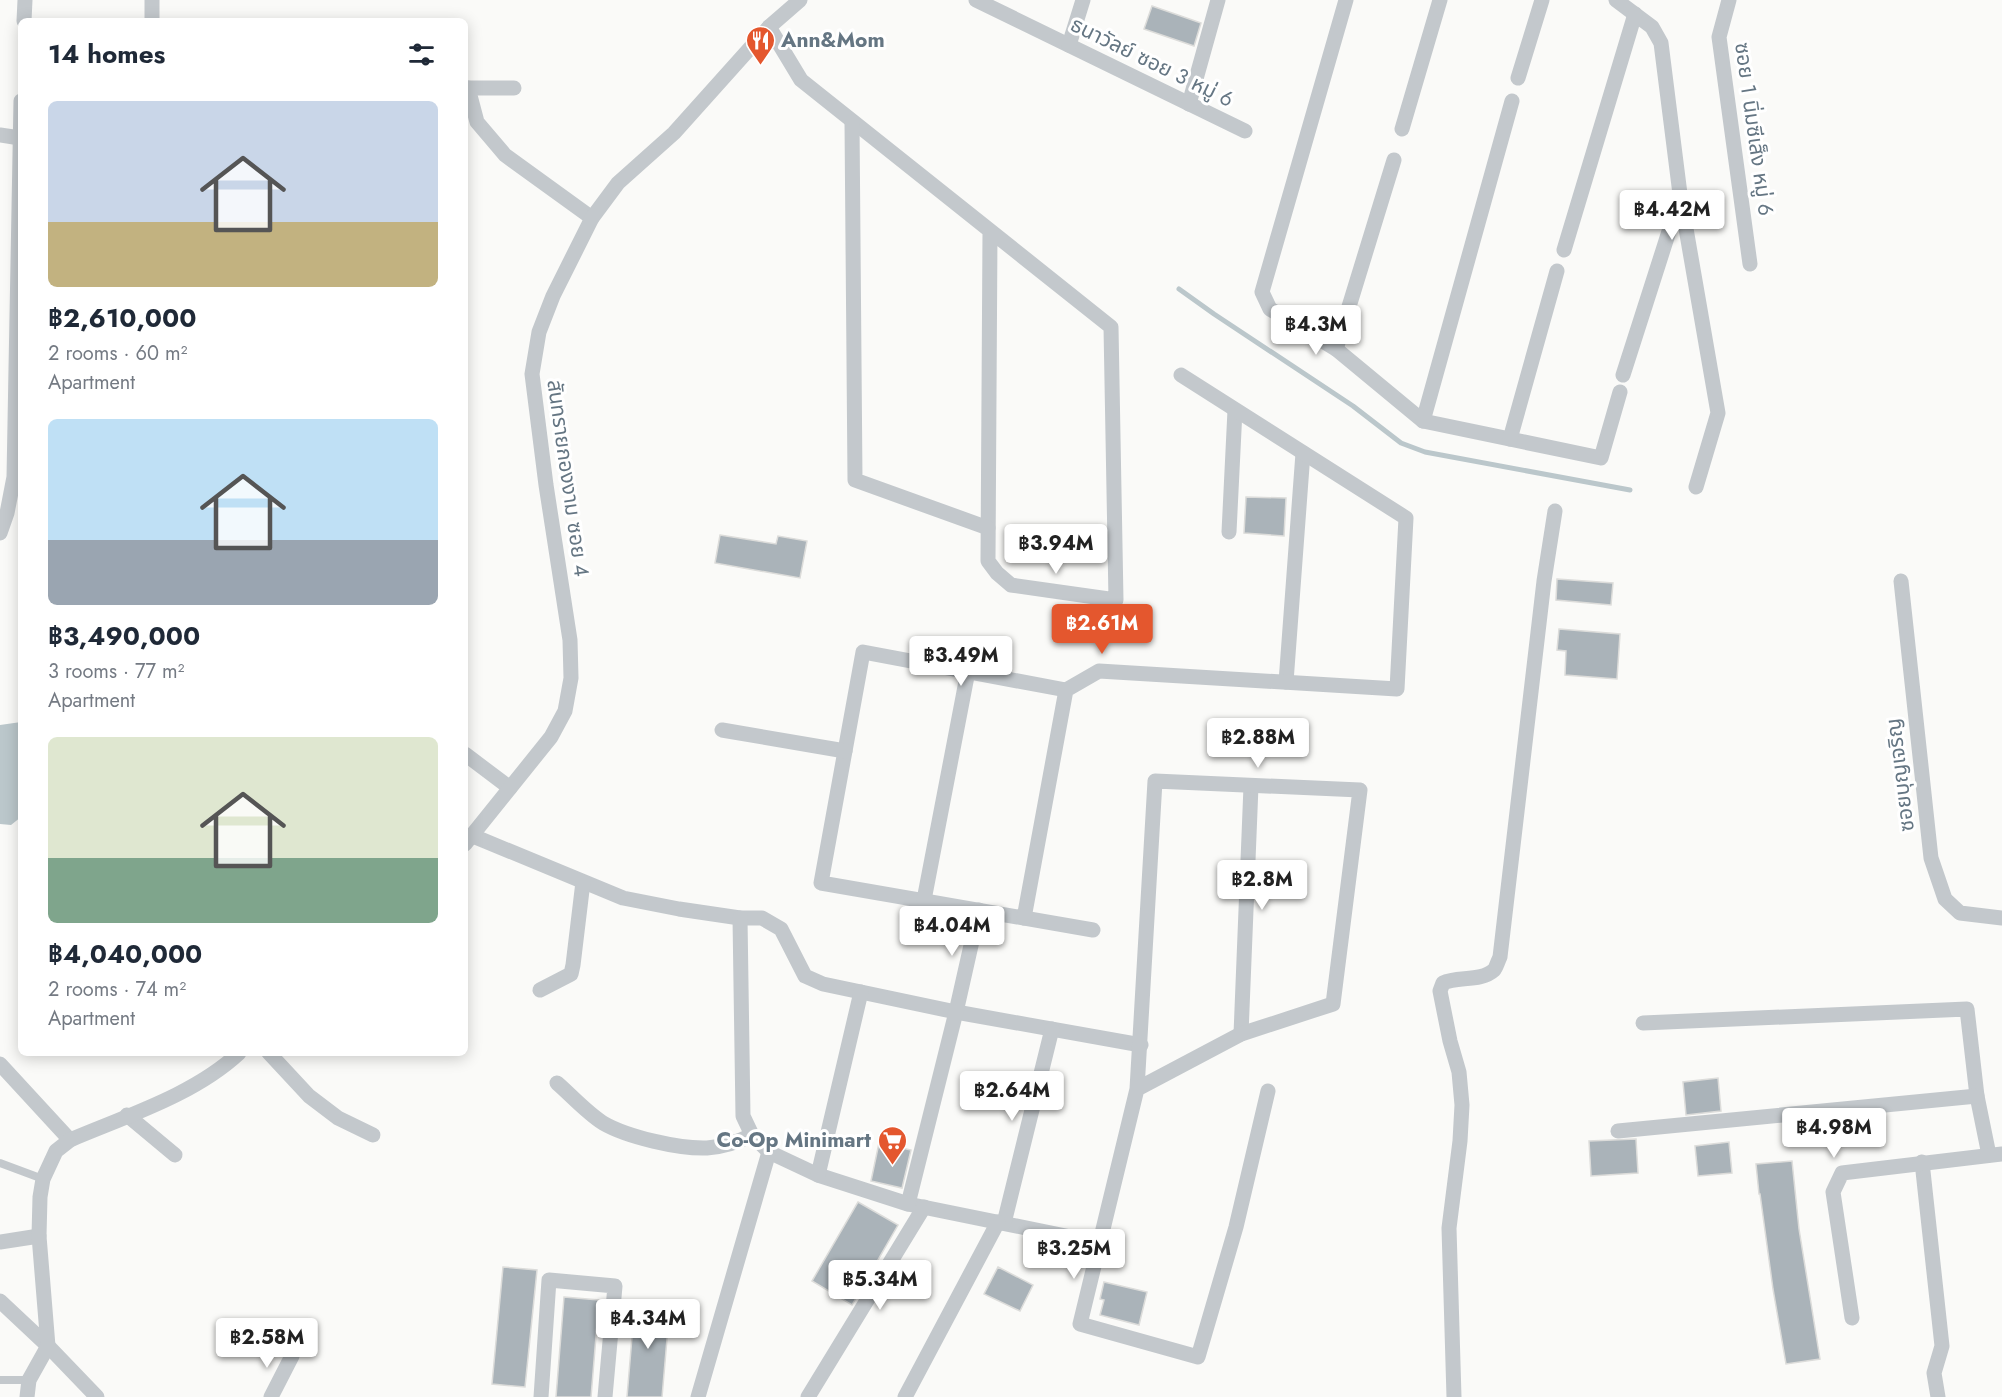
<!DOCTYPE html>
<meta charset="utf-8">
<style>
:root{--surface:#fff;--page:#f2f2f3;--text:#1f2937;--muted:#747a83;--accent:#e4572e}
body{margin:0;font-family:Jost,"Noto Sans Thai",sans-serif;background:var(--page);color:var(--text);height:100vh;display:flex;flex-direction:column;font-size:22px;white-space:nowrap}
*{box-sizing:border-box;margin:0}
p{font-size:20px;color:var(--muted)}
.icon{flex:none;width:33px;height:33px;fill:none;stroke:currentColor;stroke-width:2;stroke-linecap:round;stroke-linejoin:round}
.map{position:relative;flex:1;overflow:hidden}
.details{position:absolute;left:18px;top:18px;width:450px;height:1038px;display:flex;flex-direction:column;background:var(--surface);border-radius:9px;box-shadow:0 3px 15px #0003}
.details>*{flex:none}
.price{position:absolute;translate:-50% -51px;padding:0 14px;border-radius:6px;background:#fff;color:#222;font-size:20px;line-height:39px;filter:drop-shadow(0 2px 3px #0008)}
.price::after{content:'';position:absolute;left:50%;top:36px;width:18px;height:14px;margin-left:-9px;background:inherit;clip-path:polygon(0 0,100% 0,50% 100%)}
.price.active{background:var(--accent);color:#fff}
ul{padding:0;list-style:none}
li{display:grid;align-content:center;gap:12px;height:318px;padding:0 30px}
li span{display:grid;place-items:center;height:186px;border-radius:9px;color:#555}
li>.icon{margin-inline-start:auto}
span .icon{width:108px;height:108px;fill:#fffc;stroke-width:1}
li b{font-size:26px}
h2{display:flex;justify-content:space-between;align-items:center;height:72px;padding:0 30px;font-size:26px}
.map>svg:first-child{display:block}
.water{fill:#bbc7cb}
.lines{fill:none;stroke-linecap:round;stroke-linejoin:round}
.stream{stroke:#bbc7cb;stroke-width:5}
.building{fill:#aab3b9;stroke:#dcdcda;stroke-width:1.5}
.lane{stroke:#c3c8cc;stroke-width:8}
.street{stroke:#c3c8cc;stroke-width:15}
.labels{text-anchor:middle;dominant-baseline:central;stroke-width:6;stroke-linejoin:round;paint-order:stroke}
.poi-label{font-size:21px;font-weight:bold;fill:#657683;stroke:#fff;text-anchor:start}
.street-label{font-size:21px;fill:#657683;stroke:#fff}
</style>
<div class="map">
<svg width="2002" height="1397" viewBox="0 0 2002 1397">
<rect width="100%" height="100%" fill="#fafaf8"/>
<path class="water" d="M21,722v95l-10,8 -11,-1v-99z"/>
<g class="lines">
<path class="stream" d="M1179,289l35,25 139,92 48,37 24,9 205,38"/>
</g>
<g class="building">
<path d="M1152,6l49,17 -7,23 -50,-17z"/>
<path d="M1246,497l40,1 -2,38 -40,-3z"/>
<path d="M720,535l56,9 2,-8 29,5 -7,37 -85,-15z"/>
<path d="M1557,579l56,4 -2,22 -55,-5z"/>
<path d="M1559,629l61,5 -3,45 -52,-4 1,-24 -9,-1z"/>
<path d="M1718,1078l3,33 -35,4 -3,-33z"/>
<path d="M1636,1139l2,34 -47,3 -2,-35z"/>
<path d="M1729,1142l3,31 -34,3 -3,-30z"/>
<path d="M879,1143l32,7 -9,38 -31,-7z"/>
<path d="M1792,1161l7,68 21,130 -34,5 -13,-75 -13,-95h-1l-3,-30z"/>
<path d="M858,1202l40,23 -46,80 -40,-24z"/>
<path d="M503,1267l34,3 -12,117 -33,-3z"/>
<path d="M998,1267l35,18 -13,26 -36,-17z"/>
<path d="M1104,1282l43,10 -8,33 -39,-10 4,-15 -4,-1z"/>
<path d="M564,1297l35,3 -8,97h-35z"/>
<path d="M635,1301l35,3 -8,93h-35z"/>
</g>
<g class="lines">
<g class="lane">
<path d="M0,1163l43,16"/>
<path d="M0,1380h29"/>
</g>
<g class="street">
<path d="M976,0l269,131"/>
<path d="M1346,0l-84,292 8,17 66,40 87,72 178,37 19,-66"/>
<path d="M1616,0l36,27 9,16 19,151 38,219 -22,74"/>
<path d="M1729,0l-10,37 31,227"/>
<path d="M24,21l1,-21"/>
<path d="M152,21v-21"/>
<path d="M769,27l32,53 310,247 5,273 -105,-15 -14,-12 -9,-12 2,-330"/>
<path d="M1069,45l14,-45"/>
<path d="M1518,78l24,-78"/>
<path d="M465,88h49"/>
<path d="M468,88l9,34 28,33 87,63"/>
<path d="M1189,104l29,-104"/>
<path d="M852,122l3,358 133,48"/>
<path d="M1402,129l38,-129"/>
<path d="M0,135l20,3"/>
<path d="M1564,250l71,-236"/>
<path d="M1336,349l58,-189"/>
<path d="M1623,375l57,-178"/>
<path d="M1423,421l89,-320"/>
<path d="M1510,439l47,-168"/>
<path d="M1229,532l6,-122"/>
<path d="M0,533l7,-20 7,-36 7,-376"/>
<path d="M1901,581l30,277 14,41 15,14 42,5"/>
<path d="M1286,682l17,-229"/>
<path d="M1066,690l-203,-38 -42,231 272,47"/>
<path d="M722,730l123,21"/>
<path d="M465,754l45,34"/>
<path d="M473,836l150,62 56,11 61,9h22l19,11 24,47 18,8 133,28 185,33"/>
<path d="M465,844l86,-107 14,-26 6,-33 -1,-38 -24,-155 -14,-111 7,-42 14,-36 39,-78 26,-35 56,-50 95,-106 31,-27"/>
<path d="M924,900l44,-229"/>
<path d="M740,918l3,198 9,19 17,17 49,23 90,29 192,39"/>
<path d="M1024,918l42,-228 33,-19 298,18 9,-171 -225,-143"/>
<path d="M540,990l31,-16 2,-9 10,-83"/>
<path d="M1643,1023l324,-14 10,87 12,59"/>
<path d="M1241,1034l10,-248"/>
<path d="M269,1053l40,43 29,22 35,17"/>
<path d="M0,1064l70,76"/>
<path d="M557,1083c15,13 29,29 46,40 24,14 76,26 104,25 15,-1 31,-6 45,-13"/>
<path d="M1137,1089l104,-55 92,-30 27,-214 -205,-9 -18,308 -57,235 118,33 38,-130 32,-136"/>
<path d="M127,1115l48,40"/>
<path d="M1618,1131l359,-35"/>
<path d="M1922,1162l20,184 -8,27 4,24"/>
<path d="M818,1175l43,-183"/>
<path d="M908,1204l48,-192 23,-102"/>
<path d="M1004,1223l48,-194"/>
<path d="M0,1242l39,-6"/>
<path d="M0,1301l48,45 49,51"/>
<path d="M1852,1318l-19,-126 9,-19 160,-19"/>
<path d="M27,1397l2,-17 19,-34 -9,-110 1,-39 3,-18 13,-28 14,-11c56,-24 124,-45 169,-87"/>
<path d="M271,1397l21,-41"/>
<path d="M541,1397l8,-117 66,6 -10,111"/>
<path d="M698,1397l71,-245"/>
<path d="M808,1397l116,-190"/>
<path d="M905,1397l93,-175"/>
<path d="M1454,1397l-5,-169 11,-87 2,-36 -3,-33 -9,-31 -10,-50 3,-8c14,-7 38,-1 51,-13 2,-2 4,-9 6,-13l44,-376 11,-70"/>
</g>
</g>
<defs>
<symbol id="restaurant-pin" viewBox="-11 -11 22 30"><path d="M0 17L-7.5 6A9.5 9.5 0 1 1 7.5 6Z" fill="#e4572e" stroke="#fff"/><path d="M-5-6h1v4h1v-4h1v4h1v-4h1v5L-1.5 .5V6h-2V.5L-5-1ZM5-6V6H3V1.5H1.5Q1.5-4 5-6Z" fill="#fff"/></symbol>
<symbol id="supermarket-pin" viewBox="-11 -11 22 30"><path d="M0 17L-7.5 6A9.5 9.5 0 1 1 7.5 6Z" fill="#e4572e" stroke="#fff"/><path d="M-6-5.5h2.5l.6 2H6L4.5 2H-2.5L-4.4-4H-6ZM-1.5 3.2a1.3 1.3 0 1 0 .1 0ZM3 3.2a1.3 1.3 0 1 0 .1 0Z" fill="#fff"/></symbol>
</defs>
<g fill-rule="evenodd">
<use href="#restaurant-pin" x="744" y="24" width="33" height="45"/>
<use href="#supermarket-pin" x="876" y="1124" width="33" height="45"/>
</g>
<g class="labels">
<g class="poi-label">
<text x="781" y="40">Ann&amp;Mom</text>
<text x="871" y="1140" text-anchor="end">Co-Op Minimart</text>
</g>
<g class="street-label">
<text transform="translate(1152 62) rotate(26)">ธนาวัลย์ ซอย 3 หมู่ 6</text>
<text transform="translate(1754 129) rotate(82)">ซอย 1 นิ่มซีเส็ง หมู่ 6</text>
<text transform="translate(568 478) rotate(82)">สันทรายกองงาม ซอย 4</text>
<text transform="translate(1900 775) rotate(-97)">ซอยบุญเจริญ</text>
</g>
</g>
</svg>
<b class="price" style="left:1672px;top:241px">฿4.42M</b>
<b class="price" style="left:1316px;top:356px">฿4.3M</b>
<b class="price" style="left:1056px;top:575px">฿3.94M</b>
<b class="price active" style="left:1102px;top:655px">฿2.61M</b>
<b class="price" style="left:961px;top:687px">฿3.49M</b>
<b class="price" style="left:1258px;top:769px">฿2.88M</b>
<b class="price" style="left:1262px;top:911px">฿2.8M</b>
<b class="price" style="left:952px;top:957px">฿4.04M</b>
<b class="price" style="left:1012px;top:1122px">฿2.64M</b>
<b class="price" style="left:1834px;top:1159px">฿4.98M</b>
<b class="price" style="left:1074px;top:1280px">฿3.25M</b>
<b class="price" style="left:880px;top:1311px">฿5.34M</b>
<b class="price" style="left:648px;top:1350px">฿4.34M</b>
<b class="price" style="left:267px;top:1369px">฿2.58M</b>
<section class="details">
<h2>14 homes<svg class="icon" aria-label="filters" viewBox="0 0 24 24"><path d="M4 7h16M4 17h16"/><circle cx="9" cy="7" r="2"/><circle cx="15" cy="17" r="2"/></svg></h2>
<ul>
<li><span style="background:linear-gradient(#c9d6e8 65%,#c2b280 0)"><svg class="icon" aria-label="home" viewBox="0 0 24 24"><path d="M3 11l9-7 9 7M6 9v11h12V9"/></svg></span><div><b>฿2,610,000</b><p>2 rooms · 60 m²</p><p>Apartment</p></div></li>
<li><span style="background:linear-gradient(#bfe0f5 65%,#9aa5b1 0)"><svg class="icon" aria-label="home" viewBox="0 0 24 24"><path d="M3 11l9-7 9 7M6 9v11h12V9"/></svg></span><div><b>฿3,490,000</b><p>3 rooms · 77 m²</p><p>Apartment</p></div></li>
<li><span style="background:linear-gradient(#dfe7d0 65%,#7fa58c 0)"><svg class="icon" aria-label="home" viewBox="0 0 24 24"><path d="M3 11l9-7 9 7M6 9v11h12V9"/></svg></span><div><b>฿4,040,000</b><p>2 rooms · 74 m²</p><p>Apartment</p></div></li>
</ul>
</section>
</div>
